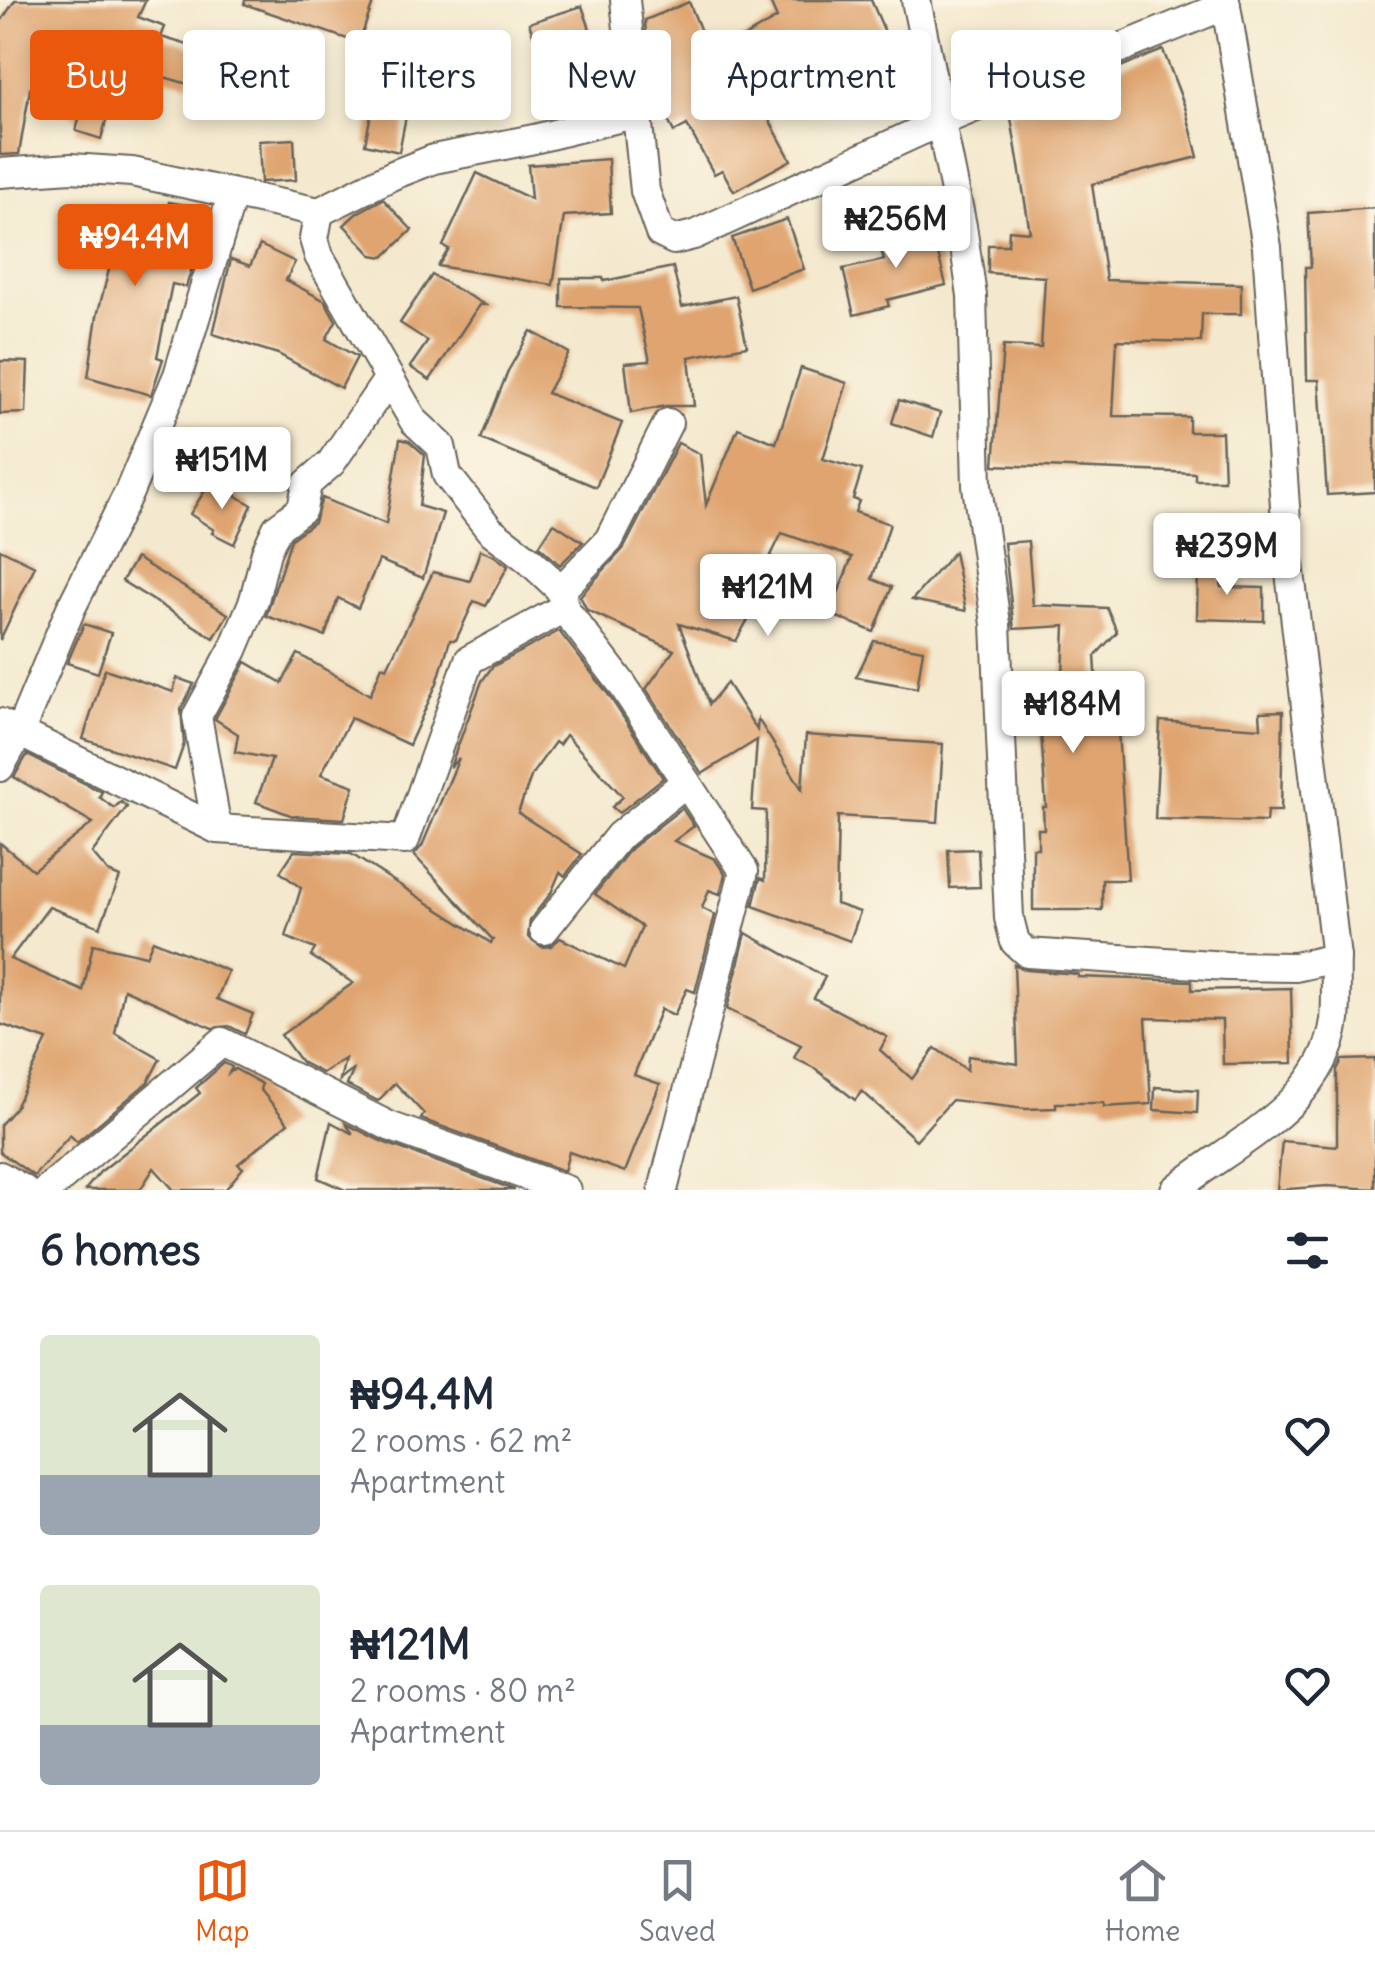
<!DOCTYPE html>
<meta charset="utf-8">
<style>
:root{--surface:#fff;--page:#f6f6f7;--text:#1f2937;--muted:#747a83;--line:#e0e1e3;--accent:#ea580c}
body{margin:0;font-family:Delius,sans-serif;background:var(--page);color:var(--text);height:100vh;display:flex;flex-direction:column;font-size:38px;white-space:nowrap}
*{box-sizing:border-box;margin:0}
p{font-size:32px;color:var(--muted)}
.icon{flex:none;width:55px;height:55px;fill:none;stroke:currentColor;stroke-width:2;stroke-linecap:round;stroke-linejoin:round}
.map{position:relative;height:1190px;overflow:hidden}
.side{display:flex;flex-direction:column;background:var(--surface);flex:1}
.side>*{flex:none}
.guide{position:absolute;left:30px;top:30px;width:1315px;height:90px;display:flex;gap:20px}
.price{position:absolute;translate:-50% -85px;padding:0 22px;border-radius:10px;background:#fff;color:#222;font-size:32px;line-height:65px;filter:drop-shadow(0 2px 5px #0008)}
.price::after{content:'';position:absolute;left:50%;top:60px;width:30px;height:22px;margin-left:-15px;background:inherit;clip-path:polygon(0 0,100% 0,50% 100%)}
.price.selected{background:var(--accent);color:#fff}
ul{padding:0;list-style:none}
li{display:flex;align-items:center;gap:30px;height:250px;padding:0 40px}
li span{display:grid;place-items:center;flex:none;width:280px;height:200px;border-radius:10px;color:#555}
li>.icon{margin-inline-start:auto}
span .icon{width:120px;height:120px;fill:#fffc;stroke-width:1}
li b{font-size:42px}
h2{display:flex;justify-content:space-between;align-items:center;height:120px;padding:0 40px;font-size:42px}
.pill{padding:0 35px;border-radius:10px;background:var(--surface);box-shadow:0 5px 15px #0003;font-size:35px;line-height:90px}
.pill.selected{background:var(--accent);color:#fff}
.dock{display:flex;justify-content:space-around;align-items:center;height:140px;border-top:2px solid var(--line);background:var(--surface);font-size:28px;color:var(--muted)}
.dock a{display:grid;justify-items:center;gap:5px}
.dock .selected{color:var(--accent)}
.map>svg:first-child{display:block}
.building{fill:#dfa470}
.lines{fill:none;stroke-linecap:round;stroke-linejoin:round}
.street-casing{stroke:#68645a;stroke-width:32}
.street{stroke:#fff;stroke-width:28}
</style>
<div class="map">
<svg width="1375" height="1190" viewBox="0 0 1375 1190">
<rect width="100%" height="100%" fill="#fcf5e5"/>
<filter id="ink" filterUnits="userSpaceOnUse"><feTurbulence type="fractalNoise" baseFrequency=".01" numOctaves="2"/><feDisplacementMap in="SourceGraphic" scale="20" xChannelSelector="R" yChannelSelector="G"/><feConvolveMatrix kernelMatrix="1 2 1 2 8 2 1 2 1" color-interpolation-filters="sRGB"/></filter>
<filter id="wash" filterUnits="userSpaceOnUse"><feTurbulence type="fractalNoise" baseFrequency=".0048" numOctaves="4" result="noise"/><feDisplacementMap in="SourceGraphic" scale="40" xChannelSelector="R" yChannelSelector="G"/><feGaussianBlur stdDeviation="2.25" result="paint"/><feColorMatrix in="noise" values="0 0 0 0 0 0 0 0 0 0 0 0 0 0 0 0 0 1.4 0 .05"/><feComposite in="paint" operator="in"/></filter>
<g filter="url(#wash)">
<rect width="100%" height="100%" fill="#f4e9ce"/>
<g id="blocks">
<g class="building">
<path d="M15,0h131l-8,17 27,10 -4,10 37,11 -10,36 -66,-19 -21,74 -25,-8 3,-12 -49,-30 -11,65 -19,1v-132z"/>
<path d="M245,0h129l-15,43 -115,-39z"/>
<path d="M769,0h102l17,39 -8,4 21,49 -35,15 -22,-49 -87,39 34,63 -57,31 -12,-21 -8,4 -27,-49 -13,7 -22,-42v-3l12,-7 -18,-45 -1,-15 44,-18 22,54 66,-38z"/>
<path d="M582,6l17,49 -53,18 -17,-50z"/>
<path d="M1163,50l22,57 13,50 -106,27 14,96 135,4v30h-39l-1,28 -84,-2 -4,76 76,1v15h33l2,48h-29v-7l-201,-8 9,-119 38,2 4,-71 -57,-4v-28h20l1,-15 21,2 -20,-120 56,-23 37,-6 -3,-8z"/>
<path d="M397,53l23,9 -17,48 4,1 -8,41 -34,-8 8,-41 6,1z"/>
<path d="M294,139l2,41 -35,2 -2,-41z"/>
<path d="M608,159l3,54 -47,3 -11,69 -115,-19 11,-17 -6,-3 34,-73 54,26 -3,-34z"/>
<path d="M383,199l29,31 -28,27 -12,-2 -28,-30 13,-12z"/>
<path d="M169,202l34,6 -7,36 3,1 -13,42 -14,-3 -15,73 6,2 -12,36 -63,-18 9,-61 15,-58 -49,-10 9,-43 23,5 -1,7 70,14z"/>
<path d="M1375,208v284l-48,3 -8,-115h-12l-2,-113h6l-3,-54z"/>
<path d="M787,219l17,50 -55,19 -17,-50z"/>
<path d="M931,226l15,59 -59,15 2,6 -35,9 -11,-46 41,-9 -6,-21z"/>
<path d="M260,245l35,17 -9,18 39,21 11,20 -10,18 31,18 -16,31 -63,-34 -65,-20 18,-75 19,7z"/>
<path d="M673,267l9,40 54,-11 11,50 -58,11 5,49h-28l-35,7 -6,-50 25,-2 -12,-53 -77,-1v-29h42l1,3z"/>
<path d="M432,275l53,30h-6l-49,75 -20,-13 18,-26 -28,-18z"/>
<path d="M531,331l38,22 -22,40 75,30 -26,64 -115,-48 27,-68z"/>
<path d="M0,361l28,1 -2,51 -26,1z"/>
<path d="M801,368l46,15 -24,76 39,11 -9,29 6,2 -4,11 35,12 -18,55 20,8 -18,45 -44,-18 22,-57 -70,-24 -31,63 7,5 -22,40 -57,-17 30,80 18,-21 30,47 1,-11 44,70 4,-54 137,9 -5,78 -100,-6 -2,88 24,8 -10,29 -97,-35 7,-28 5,2 1,-69 -14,-1 5,-70 -55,34 -56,-85 28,-39 -87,-40 -7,-14 44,-48 54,-105 22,11 6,51 32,-77 38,15z"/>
<path d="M899,400l41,13 -7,24 -41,-14z"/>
<path d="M400,439l9,2 16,14 -6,51 24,7 -20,65 -44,-18 -21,48 -20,-10 -13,38 -59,-20 25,-77 23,-17 8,-24 64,26z"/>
<path d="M211,481l41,24 -18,39 -22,-11 2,-3 -24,-16z"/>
<path d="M554,523l29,19 -23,23 -21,-19z"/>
<path d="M1028,541l5,64 74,3 10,24 -22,24 4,61 18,-1 11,164h-26v30h-69v-62h5v-19h6l-1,-22h3l-6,-90h-4l-3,-40 30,-2 2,-49 -51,3 -10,-86z"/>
<path d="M0,549l35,17 -35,74z"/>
<path d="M480,550l13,5 15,11 -22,40 -12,-5 -18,39h-6l-13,43 -28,62 -58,-27 -30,56 33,12 -10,33 -51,-3 -37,-14 16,-43 -37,-7 3,-18 -23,-15 31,-57 36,21 16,-29 72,41 12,-29 5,2 46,-96 37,9z"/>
<path d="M954,552l12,59 -54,-11z"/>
<path d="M136,558l92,56 -14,24 -92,-57z"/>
<path d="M1198,564l24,1 -1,22 43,1v33l-67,-2z"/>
<path d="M84,624l27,9 -13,40 -31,-10z"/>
<path d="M559,631l49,63 55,84 -44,35 -7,-6 11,-10 -57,-62 -7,10 -4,-3 -23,32 -14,39 64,41 -17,22 -5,-4 -9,21 -21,27 -2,17 14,10 9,-1 9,-8 64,31 18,-42 -47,-33 36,-46 51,-40 12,18 -20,15 41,18 10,15 -5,20 -11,-4 -7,18 13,7 -20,77 -8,-3 -13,26 -13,-6 -27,66 26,9 -35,88 -56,-20 -5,19 -143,-52 3,-5 -29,-31 -17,18 -31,-16 7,-16 -14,11 5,-21 -23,14 -21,-11 -20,-27 72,-52 -42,-27 4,-7 -29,-12 15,-49 -21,-16 14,-21 57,3 140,89 2,-3 -79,-85 8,-9 37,-88 -9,9 32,-86 10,-14z"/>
<path d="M874,641l49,9 -6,38 -61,-11z"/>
<path d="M105,669l68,23 4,-14 17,6 -13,25 3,35 -9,26 -92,-31z"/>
<path d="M1283,711l-2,100h-14l-1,11 -111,-3 5,-98 101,7 -1,-16z"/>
<path d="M27,755l75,37 -3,5 15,11 7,-6 6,5 -35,46 16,19 12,5 -20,50 -51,-20 -39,52 73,32 10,-47 53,12 7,-16 75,31 -11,28 36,15 -8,20 -16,-8 -17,2 -88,-39 -9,44 45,26 -12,23 -71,60 -7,-7 -36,41 -34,-24v-27l15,-17 32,-68 -47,-16v-181l33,27 60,-47 -79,-46z"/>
<path d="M978,849l2,38 -30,1 -2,-38z"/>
<path d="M746,933l79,44 -11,21 73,39 -7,13 32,29 23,-31 32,22 1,-14 50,8 -4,-99 12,5 52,4v3l114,4v9l99,-2 2,75 -70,1 -1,-44 -76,-2 5,86 -47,3v-4h-48v5l-30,1 -74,-9 -36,40 -54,-49 -7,9 -39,-31 -22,-11 7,-13 -74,-36z"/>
<path d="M1375,1059v130l-48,-3 -50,4 5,-49 55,5v-76l5,-10z"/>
<path d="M224,1063l8,4 -3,6 6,-4 27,15 -2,5 28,34 -50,41 5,4 -18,22h-51l-20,-22 -14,22h-55l15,-18 100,-79 -4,-5z"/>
<path d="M1155,1087l43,3 -1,23 -43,-3z"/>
<path d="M331,1122l22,12 -7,-10 37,18 132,48h-170l-27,-12z"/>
</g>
</g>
</g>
<g filter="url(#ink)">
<use href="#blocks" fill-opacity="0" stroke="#68645a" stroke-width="2.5"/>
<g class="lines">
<defs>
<g id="street">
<path d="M625,0l20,191 15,42 14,7 20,-5 248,-114 284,-116"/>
<path d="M916,0l46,226 10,70 5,190 19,138 13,294 6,24 12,11 200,13 68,1 41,-9"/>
<path d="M0,173l71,-5 61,4 187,40 74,-37 41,-16 100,-20 104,-26"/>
<path d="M319,212l-5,27 5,17 95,165 27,25 6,29 43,55 39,30 32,30 3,18 58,76 122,187 -81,319"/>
<path d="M561,590l48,-50 59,-117"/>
<path d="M0,723l217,106 188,11 64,-180 95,-52 9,13"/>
<path d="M0,767l19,-34 52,-125 58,-116 49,-117 54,-179"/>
<path d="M217,829l-20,-113 36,-66 21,-50 12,-48 11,-24 25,-19 5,-25 24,-21 58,-85"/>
<path d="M544,930l75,-94 67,-54"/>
<path d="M0,1176l24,14"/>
<path d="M47,1190l175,-148 167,84 177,64"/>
<path d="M1175,1190c59,-48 149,-85 160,-170 2,-20 0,-42 1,-62l-47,-394 -22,-317 -42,-247"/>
</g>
</defs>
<use href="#street" class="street-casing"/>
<use href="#street" class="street"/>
</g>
</g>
</svg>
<b class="price" style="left:896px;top:271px">₦256M</b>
<b class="price selected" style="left:135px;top:289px">₦94.4M</b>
<b class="price" style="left:222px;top:512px">₦151M</b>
<b class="price" style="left:1227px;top:598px">₦239M</b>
<b class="price" style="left:768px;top:639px">₦121M</b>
<b class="price" style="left:1073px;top:756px">₦184M</b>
<div class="guide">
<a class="pill selected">Buy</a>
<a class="pill">Rent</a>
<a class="pill">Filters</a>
<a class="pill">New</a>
<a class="pill">Apartment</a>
<a class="pill">House</a>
</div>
</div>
<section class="side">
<h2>6 homes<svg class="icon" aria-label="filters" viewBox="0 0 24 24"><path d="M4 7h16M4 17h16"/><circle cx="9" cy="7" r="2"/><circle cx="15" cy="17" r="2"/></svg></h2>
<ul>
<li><span style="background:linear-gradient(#dfe7d0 70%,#9aa5b1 0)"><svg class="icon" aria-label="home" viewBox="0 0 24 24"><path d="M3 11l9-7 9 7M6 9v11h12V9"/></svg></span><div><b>₦94.4M</b><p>2 rooms · 62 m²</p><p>Apartment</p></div><svg class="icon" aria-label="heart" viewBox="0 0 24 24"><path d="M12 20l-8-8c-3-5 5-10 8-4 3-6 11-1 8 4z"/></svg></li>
<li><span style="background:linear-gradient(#dfe7d0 70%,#9aa5b1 0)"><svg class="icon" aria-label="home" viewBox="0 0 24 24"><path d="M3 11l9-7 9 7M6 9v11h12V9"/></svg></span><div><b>₦121M</b><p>2 rooms · 80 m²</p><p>Apartment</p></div><svg class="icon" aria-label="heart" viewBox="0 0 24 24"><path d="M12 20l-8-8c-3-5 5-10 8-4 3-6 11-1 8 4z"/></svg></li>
</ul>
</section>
<nav class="dock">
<a class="selected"><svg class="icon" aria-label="map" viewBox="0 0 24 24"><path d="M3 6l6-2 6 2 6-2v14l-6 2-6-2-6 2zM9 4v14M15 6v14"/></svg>Map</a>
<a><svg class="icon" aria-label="saved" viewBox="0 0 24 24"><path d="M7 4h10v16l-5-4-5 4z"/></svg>Saved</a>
<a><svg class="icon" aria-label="home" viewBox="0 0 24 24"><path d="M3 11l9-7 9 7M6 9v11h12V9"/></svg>Home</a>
</nav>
